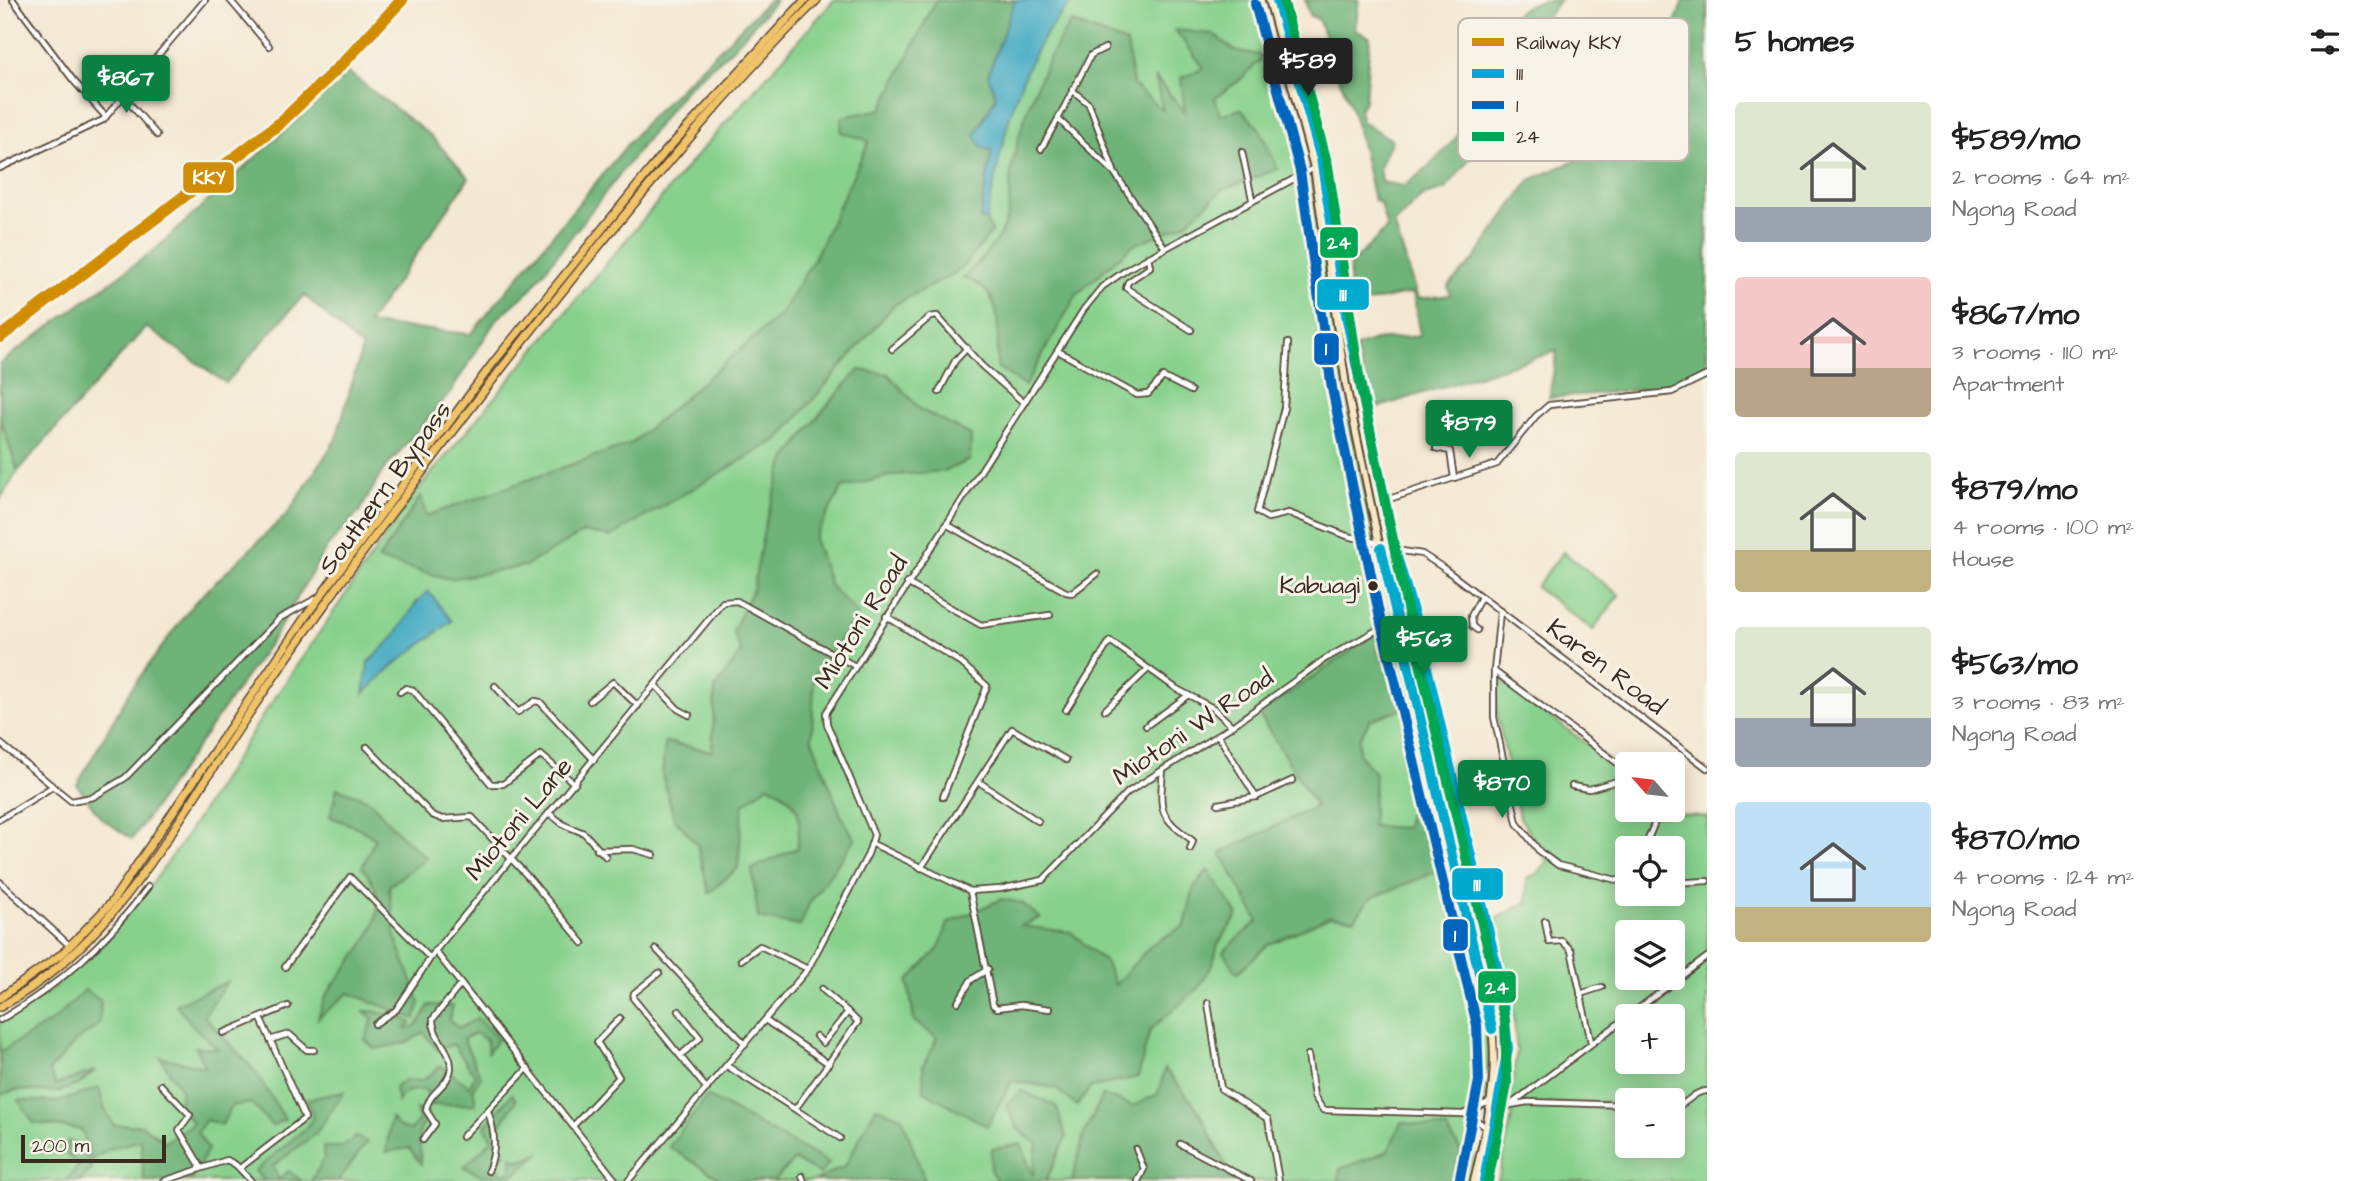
<!DOCTYPE html>
<meta charset="utf-8">
<style>
:root{--surface:#fff;--page:#f6f6f6;--text:#202124;--muted:#757577;--accent:#0b8043}
body{margin:0;font-family:"Architects Daughter",sans-serif;background:var(--page);color:var(--text);height:100vh;display:flex;flex-direction:column;font-size:26px;white-space:nowrap}
*{box-sizing:border-box;margin:0}
p{font-size:23px;color:var(--muted)}
.icon{flex:none;width:38px;height:38px;fill:none;stroke:currentColor;stroke-width:2;stroke-linecap:round;stroke-linejoin:round}
.map{position:relative;flex:1;overflow:hidden}
.drawer{display:flex;flex-direction:column;background:var(--surface);width:665px}
.drawer>*{flex:none}
.needle{width:46px;rotate:298deg}
.buttons{position:absolute;left:1615px;top:752px;display:grid;gap:14px}
.buttons a{display:grid;place-items:center;width:70px;height:70px;border-radius:7px;background:var(--surface);box-shadow:0 4px 18px #0003;font-size:35px}
.scale{position:absolute;left:21px;bottom:18px;width:145px;box-sizing:border-box;padding-left:7px;border:4px solid #3b2a1e;border-top:0;font-size:19px;line-height:24px;white-space:nowrap;color:#3b2a1e;-webkit-text-stroke:5px #f7f3e8;paint-order:stroke}
.price{position:absolute;translate:-50% -60px;padding:0 16px;border-radius:7px;background:var(--accent);color:#fff;font-size:23px;line-height:46px;filter:drop-shadow(0 2px 4px #0008)}
.price::after{content:'';position:absolute;left:50%;top:42px;width:21px;height:16px;margin-left:-10px;background:inherit;clip-path:polygon(0 0,100% 0,50% 100%)}
.price.selected{background:#222;color:#fff}
ul{padding:0;list-style:none}
li{display:flex;align-items:center;gap:21px;height:175px;padding:0 28px}
li span{display:grid;place-items:center;flex:none;width:196px;height:140px;border-radius:7px;color:#555}
li>.icon{margin-inline-start:auto}
span .icon{width:84px;height:84px;fill:#fffc;stroke-width:1}
li b{font-size:30px}
h2{display:flex;justify-content:space-between;align-items:center;height:84px;padding:0 28px;font-size:30px}
main{display:flex;flex:1;min-height:0}
.map>svg:first-child{display:block}
.green{fill:#88d18d;stroke:#627e56;stroke-width:2;fill-rule:evenodd}
.forest{fill:#6eb378;stroke:#546e4b;stroke-width:2}
.water{fill:#43aac3;stroke:#3f6a70;stroke-width:2}
.lines{fill:none;stroke-linecap:round;stroke-linejoin:round}
.minor-casing{stroke:#574639;stroke-width:8}
.secondary-casing{stroke:#574639;stroke-width:10}
.trunk-casing{stroke:#574639;stroke-width:10}
.minor{stroke:#fff;stroke-width:4.5}
.secondary{stroke:#f9e7c3;stroke-width:6}
.trunk{stroke:#f0c369;stroke-width:7}
.tram{stroke:#3b2a1e;stroke-width:2}
.bus-1-casing{stroke:#f7f3e8;stroke-width:16}
.bus-2-casing{stroke:#f7f3e8;stroke-width:16}
.bus-3-casing{stroke:#f7f3e8;stroke-width:16}
.bus-1{stroke:#00a9ce;stroke-width:10}
.bus-2{stroke:#0065bd;stroke-width:10}
.bus-3{stroke:#00a651;stroke-width:10}
.rail-1-casing{stroke:#f7f3e8;stroke-width:18}
.rail-1{stroke:#d18d06;stroke-width:12}
.bus-dot{fill:#3b2a1e;stroke:#f7f3e8;stroke-width:2.5}
.labels{text-anchor:middle;dominant-baseline:central;stroke-width:6;stroke-linejoin:round;paint-order:stroke}
.bus-label{font-size:24px;fill:#3b2a1e;stroke:#f7f3e8;text-anchor:end}
.street-label{font-size:26px;fill:#3b2a1e;stroke:#f7f3e8}
.key{fill:#f7f3e8;stroke:#bfb7ab;stroke-width:2}
.key-label{font-size:19px;fill:#3b2a1e}
.line-badge{stroke:#f7f3e8;stroke-width:2.5}
.badge-label{font-size:19px;text-anchor:middle;font-weight:bold;fill:#fff}
</style>
<main>
<div class="map">
<svg width="1707" height="1181" viewBox="0 0 1707 1181">
<rect width="100%" height="100%" fill="#f7f3e8"/>
<filter id="ink" filterUnits="userSpaceOnUse"><feTurbulence type="fractalNoise" baseFrequency=".0143" numOctaves="2"/><feDisplacementMap in="SourceGraphic" scale="14" xChannelSelector="R" yChannelSelector="G"/><feConvolveMatrix kernelMatrix="1 2 1 2 8 2 1 2 1" color-interpolation-filters="sRGB"/></filter>
<filter id="wash" filterUnits="userSpaceOnUse"><feTurbulence type="fractalNoise" baseFrequency=".00686" numOctaves="4" result="noise"/><feDisplacementMap in="SourceGraphic" scale="28" xChannelSelector="R" yChannelSelector="G"/><feGaussianBlur stdDeviation="1.57" result="paint"/><feColorMatrix in="noise" values="0 0 0 0 0 0 0 0 0 0 0 0 0 0 0 0 0 1.4 0 .05"/><feComposite in="paint" operator="in"/></filter>
<g filter="url(#wash)">
<rect width="100%" height="100%" fill="#f4e8d3"/>
<g class="green">
<path d="M834,0h426l51,186 11,54 25,171 32,154 84,345 28,134 -9,71 -14,66h-1468v-160l49,-29 48,-42 51,-61 31,-42 88,-138 148,-216 282,-338z"/>
<path d="M0,418l18,53 -18,28z"/>
<path d="M1563,552l56,43 -26,35 -57,-43z"/>
<path d="M1497,677l130,97 1,36h21l3,5 28,-1 27,3v364h-209l16,-75 113,1 1,39h45v-45l-165,3 9,-52 -5,-56 -18,-76 33,-18v-24l10,-4 11,-12 -29,-46 -22,-102zM1628,849h45v45h-45zM1628,933h45v45h-45zM1628,1017h45v45h-45z"/>
</g>
<g class="forest">
<path d="M769,0h7l-45,50 -45,39 -157,202 -33,29 -46,73 -68,79 -22,39 -33,36 -53,90 -142,202 -31,-21 -24,-33 54,-96 63,-86 94,-90 48,-74 26,-91 -58,-53 -78,88 -80,-56 -128,144 -18,-53v-55l157,-115 191,-176 83,64 38,42 -101,146 103,10 174,-211z"/>
<path d="M936,0h79l-27,75 8,22 -13,22 9,31 -12,69 6,1 6,12 -33,39 -65,34 -114,133 -170,99 -26,-5 -59,34 -75,13 -72,-19 43,-64 5,20 206,-73 148,-128 35,-58 54,-116 -28,-9 1,-15 40,-8z"/>
<path d="M1305,0h54l-4,30 15,7 -5,64 -6,9 3,12 30,18 -13,28 2,14 23,4c32,-24 58,-49 76,-86 11,-21 8,-36 27,-53 2,-37 17,-47 53,-47l-21,27 -35,61 5,31 -29,26 -34,44 -24,7 -28,28 24,75 32,-4 -2,-9 24,-24 58,-82 58,-25 32,3 34,-20 -32,-19 15,-63 30,8 15,-10 -9,-25 10,-29h24v367l-38,20 -120,11 8,-47 -187,59 -14,-63 19,-7 45,-4 -7,-43 -65,13 2,-41 37,-37 -7,-25 -6,-3c-8,-34 -18,-91 -35,-121 -7,-12 -19,-15 -22,-30l8,-12 -7,-18 -9,-4z"/>
<path d="M1071,22l56,21 6,42 30,25 -8,-33 30,35 -4,-34 23,-10 -29,-38 38,4 21,16 30,6 -23,23 -26,19 5,17 21,-6 18,19 19,41 -56,21 -37,34 -52,21 -56,49 -52,92 -28,-19c0,-37 10,-77 -34,-89 17,-16 41,-41 45,-65 3,-16 1,-32 4,-48 11,-50 30,-101 59,-143z"/>
<path d="M859,370l29,4 33,36 50,25 -1,25 -26,11 -50,4 -52,13 -28,50 16,48 28,28 -44,62 -2,63 29,76 14,24 -46,65 -9,22 -42,-8 -6,-49 45,-21c4,-35 5,-46 -29,-63l-25,20 -5,63 -29,25 -12,-49 -23,-26 -12,-43 3,-33 47,9 3,-62 26,-37 -8,-21 20,-42 12,-65 19,-62 40,-53z"/>
<path d="M1384,628l21,80 -35,12 -11,19v16l16,18 -3,53 34,2 7,-41h20l5,84 -69,28 -14,20 -25,-3 -62,29 -31,28 -14,-21 35,-31 -37,-68 95,-47 -57,-92z"/>
<path d="M337,788l32,12 32,36 26,22 -38,28 6,50 25,67 -5,16 -66,-26 -31,25c3,-8 5,-18 10,-25 25,-40 76,-77 34,-126l13,-28 -16,-11 -29,-11z"/>
<path d="M1208,870l30,45 -20,29 -5,20 -15,24 -48,42 -12,47 -48,11 -13,18 -22,-18 -43,-7 -25,45 -63,-35 -1,-25 14,-28 -23,-17 -6,-40 31,-33 9,-25 54,-24 20,4 18,15 -19,8 50,6 35,31 9,22 37,-41 33,-19 9,-38z"/>
<path d="M227,982l-23,34 51,55 30,48 -13,7 -21,-23 -20,3 -9,19 -16,-5 -9,12 11,17 -17,32h-47l-3,-41 -29,8 -21,12 -9,-30 -48,-7 -16,-23 39,2 42,-14 6,22 9,15h28l23,17 28,-19 -14,-17 2,-16 -21,-33 45,10 -10,-20 23,2 -26,-24 -16,-21z"/>
<path d="M85,990l16,11 -2,24 -23,16 -27,30 7,14 40,-15 -18,15 -21,7 -41,-2 -16,5v-43l55,-33z"/>
<path d="M429,1005l24,1 -4,14 11,8 17,-10 21,21 -10,13 -2,-12 -10,-7 -13,6 18,38 -8,11 3,16 -46,1 -4,-15c-13,0 -22,-1 -28,12l-3,-14 9,-8 18,1 19,-15 28,20 6,-11 -22,-31 -15,6 -15,-18 -14,10 -34,7 -10,-9 8,-21 -9,-8c14,0 35,4 47,12l-5,6c14,-2 17,-13 23,-24z"/>
<path d="M1165,1069l32,39 37,73h-162l12,-47 19,-39 30,11 25,-12z"/>
<path d="M1022,1091l34,15 10,31 -20,44h-49l-7,-11 2,-21 29,-5 12,32 4,-32 -20,-16 -11,-24z"/>
<path d="M344,1092l-28,41 -43,33 6,14 9,-9 14,10h-38l-9,-10 52,-44 6,-10 -6,-18z"/>
<path d="M512,1094l4,6 -16,26 -2,20 8,7 -11,8 7,13 9,-3 1,-15 7,5 22,-9c-18,13 -25,29 -49,29l3,-6 -12,1 -19,-9 28,-27 -7,-14z"/>
<path d="M707,1096l122,67 -9,11 -26,-14 -20,21h-50l-55,-34z"/>
<path d="M876,1107l26,10 23,64h-110l30,-15z"/>
<path d="M416,1109l12,4 -9,21 2,30 -12,-16 -23,4 5,-34 8,9 12,3 8,-11z"/>
<path d="M1401,1122l46,7 14,22 -9,30h-113l1,-12 48,-18z"/>
<path d="M356,1137l11,5 -29,39h-27l13,-22 -1,-12h18z"/>
<path d="M67,1141l14,3 11,26 -14,11h-12l13,-16 -12,-10z"/>
</g>
<g class="water">
<path d="M1015,0h59c-60,59 -70,142 -88,220h-6l12,-70 -10,-2 -7,-13 21,-38 -8,-22z"/>
<path d="M428,591l24,30 -58,44 -30,28 4,-30 26,-26 23,-35z"/>
</g>
</g>
<g filter="url(#ink)">
<g class="lines">
<defs>
<g id="minor">
<path d="M13,0l60,80 33,37"/>
<path d="M230,0l39,46"/>
<path d="M1072,90l17,14 25,67"/>
<path d="M124,97l33,38"/>
<path d="M1058,119l33,-64 14,-7"/>
<path d="M1041,149l17,-30 56,53 51,76"/>
<path d="M1242,152l10,47"/>
<path d="M0,168l103,-48 102,-120"/>
<path d="M1148,257l2,10 -22,15 -2,6 65,42"/>
<path d="M1288,343l-4,65 -27,104 11,6 21,-5 58,23 32,7"/>
<path d="M892,349l38,-32 7,-1 45,50 42,37"/>
<path d="M1058,351l79,44 11,-1 15,-17 28,14"/>
<path d="M939,392l16,-31 12,-13"/>
<path d="M1436,448l14,3 4,27"/>
<path d="M1386,500l111,-36 39,-48 13,-11 123,-13 35,-17"/>
<path d="M946,524l120,68 6,1 25,-19"/>
<path d="M1395,550l27,4 20,13 265,201"/>
<path d="M907,583l74,42 69,-10"/>
<path d="M1500,611l-6,60 134,100"/>
<path d="M886,616l74,46 27,24 -44,111"/>
<path d="M1477,630l-5,-4 -1,-10 10,-19"/>
<path d="M1494,671v46l23,106 23,29 18,13 70,18"/>
<path d="M495,686l23,26 17,-11 5,1 54,58"/>
<path d="M656,686l22,23 11,6"/>
<path d="M400,692l6,-4 7,2 78,94h12l38,-29 34,29"/>
<path d="M590,701l23,-19 25,24"/>
<path d="M1066,710l44,-69 67,48 36,19 19,18"/>
<path d="M1105,710l42,-40"/>
<path d="M1146,726l41,-30"/>
<path d="M1218,735l38,62 37,-17"/>
<path d="M0,743l71,58 22,-4 32,-19 155,-160 39,-21"/>
<path d="M367,747l65,68 10,4 30,-2 58,62 53,64"/>
<path d="M1163,770c-4,44 -3,46 30,71l-3,8"/>
<path d="M979,782l59,39"/>
<path d="M1572,786l17,3 39,-11"/>
<path d="M1218,804l38,-7"/>
<path d="M549,813l15,12 20,8 22,24"/>
<path d="M0,819l52,-32"/>
<path d="M873,844l97,47 30,-2 43,-9 85,-88 104,-66 93,-67 70,-39"/>
<path d="M1644,849l11,-27 -2,-12"/>
<path d="M597,850l36,-1 21,6"/>
<path d="M921,868l91,-139 54,31"/>
<path d="M0,882l69,63"/>
<path d="M1673,883l34,-2"/>
<path d="M970,891l23,114 4,3 24,-3 29,4"/>
<path d="M1545,921l4,21 13,-1 9,9 20,92"/>
<path d="M656,949l89,95"/>
<path d="M741,960l19,-14 48,23"/>
<path d="M285,967l65,-90 79,80"/>
<path d="M659,973l-25,20 -1,5 74,91"/>
<path d="M1665,978l2,9"/>
<path d="M822,989l26,23"/>
<path d="M1580,994l22,-7"/>
<path d="M958,1002l13,-22 17,-11"/>
<path d="M1208,1003l13,86 47,30 11,62"/>
<path d="M679,1011l21,27 -19,17"/>
<path d="M0,1020c62,-37 105,-76 148,-133"/>
<path d="M765,1020l64,44"/>
<path d="M375,1024l21,-14 39,-59"/>
<path d="M223,1033l65,-27"/>
<path d="M270,1040l19,-6 18,16h7"/>
<path d="M1308,1055l6,41 9,14 140,4 26,-12"/>
<path d="M727,1066l113,72"/>
<path d="M161,1085l29,30 -11,15 22,37"/>
<path d="M1510,1105l197,-148"/>
<path d="M796,1108l62,-86 -10,-10 -25,31 -7,-7"/>
<path d="M1673,1108c14,-2 19,-17 34,-17"/>
<path d="M488,1111c7,22 9,39 0,60"/>
<path d="M1468,1113l16,13"/>
<path d="M1497,1117l13,-12 18,-3 100,3"/>
<path d="M574,1125l45,-48 -22,-35 23,-24"/>
<path d="M462,1137l66,-69"/>
<path d="M423,1140l12,-16 -9,-14c2,-18 24,-24 25,-43 0,-18 -19,-30 -18,-48l28,-35"/>
<path d="M1180,1144l71,37"/>
<path d="M1136,1149l8,20 -6,12"/>
<path d="M240,1168l65,-50 -44,-99"/>
<path d="M802,1176l2,5"/>
<path d="M164,1181l63,-21 9,5 15,16"/>
<path d="M616,1181l-181,-230 288,-349 14,-1 118,65"/>
<path d="M628,1181l180,-212 60,-115 6,-19 -47,-111 -1,-11 258,-404 18,-22 27,-19 185,-100"/>
</g>
<g id="secondary">
<path d="M1269,0l45,168 32,217 49,235 37,145 59,258c9,51 -5,108 -17,158"/>
<path d="M1277,0l44,159 26,161 48,230 22,75 84,360 7,63 -24,133"/>
</g>
<g id="trunk">
<path d="M0,998l63,-45 48,-50 197,-290 185,-250 171,-210 141,-153"/>
<path d="M0,1007c99,-54 156,-150 215,-242 33,-51 67,-101 103,-151 93,-129 189,-256 290,-379 67,-81 134,-161 209,-235"/>
</g>
</defs>
<use href="#minor" class="minor-casing"/>
<use href="#secondary" class="secondary-casing"/>
<use href="#trunk" class="trunk-casing"/>
<use href="#minor" class="minor"/>
<use href="#secondary" class="secondary"/>
<use href="#trunk" class="trunk"/>
<path class="tram" d="M1272,0l39,139 78,415 105,430 8,59 -23,138"/>
<defs>
<g id="bus-1">
<path d="M1277,0l44,159 26,161 48,230 22,75 84,360 7,63 -24,133"/>
<path d="M1381,548l111,481"/>
</g>
<path id="bus-2" d="M1255,4l45,167 32,217 49,235 96,402 2,56 -19,97"/>
<path id="bus-3" d="M1283,0l45,166 32,217 49,234 96,404 2,63 -19,97"/>
</defs>
<use href="#bus-1" class="bus-1-casing"/>
<use href="#bus-2" class="bus-2-casing"/>
<use href="#bus-3" class="bus-3-casing"/>
<use href="#bus-1" class="bus-1"/>
<use href="#bus-2" class="bus-2"/>
<use href="#bus-3" class="bus-3"/>
<defs>
<path id="rail-1" d="M0,337l280,-214 64,-61 58,-62"/>
</defs>
<use href="#rail-1" class="rail-1-casing"/>
<use href="#rail-1" class="rail-1"/>
</g>
</g>
<circle class="bus-dot" cx="1373" cy="586" r="6"/>
<g class="labels">
<g class="bus-label">
<text x="1360" y="586">Kabuagi</text>
</g>
<g class="street-label">
<text transform="translate(385 488) rotate(-54)">Southern Bypass</text>
<text transform="translate(861 622) rotate(-58)">Miotoni Road</text>
<text transform="translate(1606 667) rotate(37)">Karen Road</text>
<text transform="translate(1193 727) rotate(-34)">Miotoni W Road</text>
<text transform="translate(519 819) rotate(-50)">Miotoni Lane</text>
</g>
</g>
<rect x="1458" y="18" width="231" height="143" rx="10" class="key"/>
<rect x="1472" y="38" width="32" height="8" fill="#d18d06"/>
<rect x="1472" y="69" width="32" height="9" fill="#00a9ce"/>
<rect x="1472" y="101" width="32" height="8" fill="#0065bd"/>
<rect x="1472" y="132" width="32" height="9" fill="#00a651"/>
<g class="key-label">
<text x="1516" y="49">Railway KKY</text>
<text x="1516" y="80">111</text>
<text x="1516" y="112">1</text>
<text x="1516" y="143">24</text>
</g>
<g class="line-badge">
<rect x="182" y="161" width="53" height="33" rx="7" fill="#d18d06"/>
<rect x="1319" y="226" width="40" height="33" rx="7" fill="#00a651"/>
<rect x="1316" y="278" width="54" height="33" rx="7" fill="#00a9ce"/>
<rect x="1313" y="332" width="27" height="34" rx="7" fill="#0065bd"/>
<rect x="1451" y="867" width="53" height="34" rx="7" fill="#00a9ce"/>
<rect x="1442" y="918" width="27" height="34" rx="7" fill="#0065bd"/>
<rect x="1477" y="970" width="40" height="34" rx="7" fill="#00a651"/>
</g>
<g class="badge-label">
<text x="209" y="184">KKY</text>
<text x="1339" y="249">24</text>
<text x="1343" y="301">111</text>
<text x="1326" y="355">1</text>
<text x="1477" y="891">111</text>
<text x="1455" y="942">1</text>
<text x="1497" y="994">24</text>
</g>
</svg>
<div class="buttons">
<a><svg class="needle" viewBox="-14 -14 28 28"><path d="M0-13l5 13h-10z" fill="#e53935"/><path d="M0 13l5-13h-10z" fill="#757577"/></svg></a>
<a><svg class="icon" aria-label="locate" viewBox="0 0 24 24"><circle cx="12" cy="12" r="6"/><path d="M12 2v4M12 18v4M2 12h4M18 12h4"/></svg></a>
<a><svg class="icon" aria-label="layers" viewBox="0 0 24 24"><path d="M12 4l9 5-9 5-9-5zM3 14l9 5 9-5"/></svg></a>
<a>+</a>
<a>−</a>
</div>
<div class="scale">200 m</div>
<b class="price selected" style="left:1308px;top:98px">$589</b>
<b class="price" style="left:126px;top:115px">$867</b>
<b class="price" style="left:1469px;top:460px">$879</b>
<b class="price" style="left:1424px;top:676px">$563</b>
<b class="price" style="left:1502px;top:820px">$870</b>
</div>
<section class="drawer">
<h2>5 homes<svg class="icon" aria-label="filters" viewBox="0 0 24 24"><path d="M4 7h16M4 17h16"/><circle cx="9" cy="7" r="2"/><circle cx="15" cy="17" r="2"/></svg></h2>
<ul>
<li><span style="background:linear-gradient(#dfe7d0 75%,#9aa5b1 0)"><svg class="icon" aria-label="home" viewBox="0 0 24 24"><path d="M3 11l9-7 9 7M6 9v11h12V9"/></svg></span><div><b>$589/mo</b><p>2 rooms · 64 m²</p><p>Ngong Road</p></div></li>
<li><span style="background:linear-gradient(#f6c9c9 65%,#b9a48a 0)"><svg class="icon" aria-label="home" viewBox="0 0 24 24"><path d="M3 11l9-7 9 7M6 9v11h12V9"/></svg></span><div><b>$867/mo</b><p>3 rooms · 110 m²</p><p>Apartment</p></div></li>
<li><span style="background:linear-gradient(#dfe7d0 70%,#c2b280 0)"><svg class="icon" aria-label="home" viewBox="0 0 24 24"><path d="M3 11l9-7 9 7M6 9v11h12V9"/></svg></span><div><b>$879/mo</b><p>4 rooms · 100 m²</p><p>House</p></div></li>
<li><span style="background:linear-gradient(#dfe7d0 65%,#9aa5b1 0)"><svg class="icon" aria-label="home" viewBox="0 0 24 24"><path d="M3 11l9-7 9 7M6 9v11h12V9"/></svg></span><div><b>$563/mo</b><p>3 rooms · 83 m²</p><p>Ngong Road</p></div></li>
<li><span style="background:linear-gradient(#bfe0f5 75%,#c2b280 0)"><svg class="icon" aria-label="home" viewBox="0 0 24 24"><path d="M3 11l9-7 9 7M6 9v11h12V9"/></svg></span><div><b>$870/mo</b><p>4 rooms · 124 m²</p><p>Ngong Road</p></div></li>
</ul>
</section>
</main>
